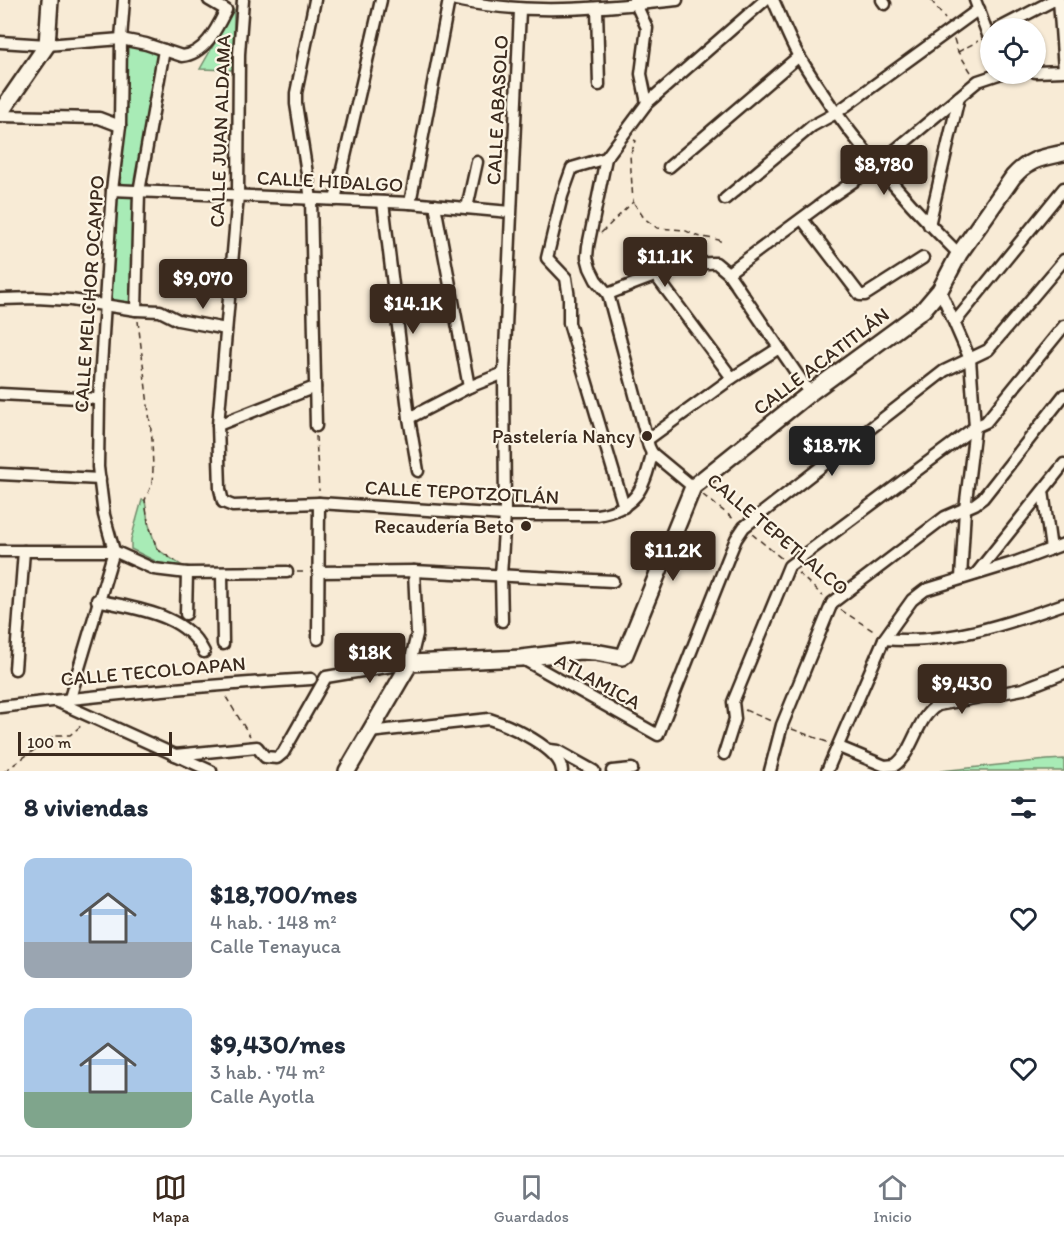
<!DOCTYPE html>
<html lang="es">
<meta charset="utf-8">
<style>
:root{--surface:#fff;--page:#f6f6f7;--text:#1f2937;--muted:#747a83;--line:#e0e1e3;--accent:#3b2a1e}
body{margin:0;font-family:Itim,sans-serif;background:var(--page);color:var(--text);height:100vh;display:flex;flex-direction:column;font-size:22px;white-space:nowrap}
*{box-sizing:border-box;margin:0}
p{font-size:20px;color:var(--muted)}
.icon{flex:none;width:33px;height:33px;fill:none;stroke:currentColor;stroke-width:2;stroke-linecap:round;stroke-linejoin:round}
.map{position:relative;height:771px;overflow:hidden}
.panel{display:flex;flex-direction:column;background:var(--surface);flex:1}
.panel>*{flex:none}
.tools{position:absolute;left:980px;top:18px;display:grid;gap:12px}
.tools a{display:grid;place-items:center;width:66px;height:66px;border-radius:50%;background:var(--surface);box-shadow:0 2px 4px #0004;font-size:30px}
.scale{position:absolute;left:18px;bottom:15px;width:154px;box-sizing:border-box;padding-left:6px;border:3px solid #3b2a1e;border-top:0;font-size:16px;line-height:21px;white-space:nowrap;color:#3b2a1e;-webkit-text-stroke:4px #fcf5e5;paint-order:stroke}
.price{position:absolute;translate:-50% -51px;padding:0 14px;border-radius:6px;background:var(--accent);color:#fff;font-size:20px;line-height:39px;filter:drop-shadow(0 2px 3px #0008)}
.price::after{content:'';position:absolute;left:50%;top:36px;width:18px;height:14px;margin-left:-9px;background:inherit;clip-path:polygon(0 0,100% 0,50% 100%)}
.price.selected{background:#222;color:#fff}
ul{padding:0;list-style:none}
li{display:flex;align-items:center;gap:18px;height:150px;padding:0 24px}
li span{display:grid;place-items:center;flex:none;width:168px;height:120px;border-radius:12px;color:#555}
li>.icon{margin-inline-start:auto}
span .icon{width:72px;height:72px;fill:#fffc;stroke-width:1}
li b{font-size:26px}
h2{display:flex;justify-content:space-between;align-items:center;height:72px;padding:0 24px;font-size:26px}
.dock{display:flex;justify-content:space-around;align-items:center;height:84px;border-top:2px solid var(--line);background:var(--surface);font-size:16px;color:var(--muted)}
.dock a{display:grid;justify-items:center;gap:3px}
.dock .selected{color:var(--accent)}
.map>svg:first-child{display:block}
.green{fill:#a8ebb6;stroke:#728a6a;stroke-width:1.5}
.lines{fill:none;stroke-linecap:round;stroke-linejoin:round}
.street-casing{stroke:#3b2a1e;stroke-width:15}
.secondary-casing{stroke:#3b2a1e;stroke-width:20}
.path{stroke:#3b2a1e;stroke-width:1.5;stroke-dasharray:6 4.5;stroke-linecap:butt}
.street{stroke:#fcf5e5;stroke-width:10}
.secondary{stroke:#fcf5e5;stroke-width:15}
.poi-dot{fill:#3b2a1e;stroke:#fcf5e5;stroke-width:2}
.labels{text-anchor:middle;dominant-baseline:central;stroke-width:4.5;stroke-linejoin:round;paint-order:stroke}
.street-label{font-size:20px;fill:#3b2a1e;stroke:#fcf5e5}
.poi-label{font-size:20px;fill:#3b2a1e;stroke:#fcf5e5;text-anchor:end}
</style>
<div class="map">
<svg width="1064" height="771" viewBox="0 0 1064 771">
<rect width="100%" height="100%" fill="#f8ebd6"/>
<filter id="ink" filterUnits="userSpaceOnUse"><feTurbulence type="fractalNoise" baseFrequency=".0167" numOctaves="2"/><feDisplacementMap in="SourceGraphic" scale="12" xChannelSelector="R" yChannelSelector="G"/><feConvolveMatrix kernelMatrix="1 2 1 2 8 2 1 2 1" color-interpolation-filters="sRGB"/></filter>
<g filter="url(#ink)">
<g class="green">
<path d="M234,9l-1,61 -33,-1z"/>
<path d="M121,39l43,11 -25,142 -3,118 -32,-5z"/>
<path d="M142,500h3l3,22 9,27 30,20 -24,-4 -32,-16v-10z"/>
<path d="M1064,759v12h-124l107,-11z"/>
</g>
<g class="lines">
<defs>
<g id="street">
<path d="M243,0l-4,54 -1,141 -20,230 2,64 3,13 10,4 86,-3 186,12h92c38,-6 48,-26 55,-62"/>
<path d="M315,0l-19,93v11l15,95 5,227"/>
<path d="M456,0c76,16 145,8 221,0"/>
<path d="M634,0l13,28 -6,46 6,29"/>
<path d="M773,0c9,19 16,40 27,58 44,73 99,137 159,196"/>
<path d="M882,0l3,4"/>
<path d="M975,0l13,35 2,-1"/>
<path d="M1059,0l5,70"/>
<path d="M597,8l2,77"/>
<path d="M1000,28l54,-28"/>
<path d="M0,42l47,3 74,-6 25,5 36,12c23,-2 35,-28 44,-46l-17,-10"/>
<path d="M1035,72l29,-1"/>
<path d="M0,116l99,2 21,8"/>
<path d="M606,158l-18,88 -1,11 3,11 6,12 12,14 41,153 3,6 41,34"/>
<path d="M669,167l130,-111"/>
<path d="M112,190l298,13 100,9"/>
<path d="M725,199l87,-73 24,-13 143,-104"/>
<path d="M335,200l46,-200"/>
<path d="M383,202l26,216 9,53"/>
<path d="M410,203l39,-203"/>
<path d="M435,205l34,182"/>
<path d="M467,208l10,-46"/>
<path d="M802,219l58,76h5l58,-37"/>
<path d="M929,225l30,-128"/>
<path d="M728,273l100,-74 48,-33 102,-85 21,-7"/>
<path d="M656,276l76,102"/>
<path d="M940,290l30,69 5,68 -10,82 -4,69"/>
<path d="M608,294c29,-11 77,-33 108,-31l12,10 82,120"/>
<path d="M0,299l36,-1 35,2 65,10 24,1 18,9 48,9"/>
<path d="M136,310l3,-118 25,-142"/>
<path d="M955,322l109,-134"/>
<path d="M0,394l99,5"/>
<path d="M409,418l60,-31 35,-14"/>
<path d="M218,425l97,-38"/>
<path d="M647,440l85,-62 47,-30"/>
<path d="M0,474l100,5"/>
<path d="M1043,491l8,58"/>
<path d="M624,507l-55,-184v-25l-3,-20 -19,-20 15,-62 10,-28 34,-10 41,-55 118,-103"/>
<path d="M0,551h114l40,18 33,4 100,-1"/>
<path d="M318,572l96,-1 199,10"/>
<path d="M222,574l1,70"/>
<path d="M976,574l88,-110"/>
<path d="M97,600c38,9 88,13 107,52"/>
<path d="M186,614l1,-41"/>
<path d="M502,621l-1,-46 4,-60 -1,-142 16,-363"/>
<path d="M318,639l1,-136"/>
<path d="M884,639c61,6 123,-15 180,-35"/>
<path d="M521,658l137,77 71,-179 7,-17 8,-12 200,-156 44,-21 76,-90"/>
<path d="M15,669l9,-118"/>
<path d="M70,698l44,-147 -10,-36 -6,-48 1,-68 13,-209 8,-64 1,-87 3,-39"/>
<path d="M56,701l155,70"/>
<path d="M0,707c103,-12 207,-22 311,-28"/>
<path d="M369,732l120,-13c20,6 72,30 73,52"/>
<path d="M839,747l46,19 10,-1c19,-13 21,-48 43,-60l85,-16 41,-16"/>
<path d="M550,750l8,1 36,20"/>
<path d="M724,754l11,-35 -2,-17 56,-136 186,-139 11,-5 78,-96"/>
<path d="M175,755l82,-8 8,10 12,1 6,-5 43,-76 84,-14 7,-29 -3,-63"/>
<path d="M612,771l20,-2"/>
<path d="M770,771l12,-46 50,-122 113,-86 30,-13 8,-6 81,-103"/>
<path d="M827,771l57,-132 28,-39 13,-10 91,-28 48,-18"/>
</g>
<g id="secondary">
<path d="M0,113l47,-68 3,-45"/>
<path d="M347,771l63,-108 111,-5 59,-7 15,1 27,5 3,-3 68,-167 117,-94 113,-83 17,-20 19,-36 54,-77c16,-18 28,-19 51,-24"/>
</g>
</defs>
<use href="#street" class="street-casing"/>
<use href="#secondary" class="secondary-casing"/>
<g class="path">
<path d="M931,0l14,19"/>
<path d="M954,39l4,13 13,20"/>
<path d="M958,52l20,-11"/>
<path d="M634,203l10,15 13,10 27,2 13,6 22,4 3,3"/>
<path d="M601,233l32,-31 -3,-47 6,-14 -2,-1"/>
<path d="M138,321l14,118 1,31 -1,14 -7,16 3,22 9,27 18,12"/>
<path d="M316,436l3,55"/>
<path d="M703,495l32,25"/>
<path d="M416,497l1,-16"/>
<path d="M752,534l29,24"/>
<path d="M297,572h10"/>
<path d="M798,573l25,23"/>
<path d="M841,610l34,22"/>
<path d="M226,697l24,39"/>
<path d="M745,710l26,11"/>
<path d="M792,729l35,13"/>
<path d="M5,771l50,-36h15l12,-10"/>
</g>
<use href="#street" class="street"/>
<use href="#secondary" class="secondary"/>
</g>
</g>
<g class="poi-dot">
<circle cx="647" cy="436" r="6"/>
<circle cx="526" cy="526" r="6"/>
</g>
<g class="labels">
<g class="street-label">
<text transform="translate(497 110) rotate(-87)">CALLE ABASOLO</text>
<text transform="translate(220 131) rotate(-88)">CALLE JUAN ALDAMA</text>
<text transform="translate(330 181) rotate(3)">CALLE HIDALGO</text>
<text transform="translate(89 294) rotate(-86)">CALLE MELCHOR OCAMPO</text>
<text transform="translate(821 361) rotate(-37)">CALLE ACATITLÁN</text>
<text transform="translate(462 492) rotate(3)">CALLE TEPOTZOTLÁN</text>
<text transform="translate(778 534) rotate(40)">CALLE TEPETLALCO</text>
<text transform="translate(153 671) rotate(-5)">CALLE TECOLOAPAN</text>
<text transform="translate(598 681) rotate(29)">ATLAMICA</text>
</g>
<g class="poi-label">
<text x="635" y="436">Pastelería Nancy</text>
<text x="514" y="526">Recaudería Beto</text>
</g>
</g>
</svg>
<div class="tools">
<a><svg class="icon" aria-label="locate" viewBox="0 0 24 24"><circle cx="12" cy="12" r="6"/><path d="M12 2v4M12 18v4M2 12h4M18 12h4"/></svg></a>
</div>
<div class="scale">100 m</div>
<b class="price" style="left:884px;top:196px">$8,780</b>
<b class="price" style="left:665px;top:288px">$11.1K</b>
<b class="price" style="left:203px;top:310px">$9,070</b>
<b class="price" style="left:413px;top:335px">$14.1K</b>
<b class="price selected" style="left:832px;top:477px">$18.7K</b>
<b class="price" style="left:673px;top:582px">$11.2K</b>
<b class="price" style="left:370px;top:684px">$18K</b>
<b class="price" style="left:962px;top:715px">$9,430</b>
</div>
<section class="panel">
<h2>8 viviendas<svg class="icon" aria-label="filters" viewBox="0 0 24 24"><path d="M4 7h16M4 17h16"/><circle cx="9" cy="7" r="2"/><circle cx="15" cy="17" r="2"/></svg></h2>
<ul>
<li><span style="background:linear-gradient(#a9c7e8 70%,#9aa5b1 0)"><svg class="icon" aria-label="home" viewBox="0 0 24 24"><path d="M3 11l9-7 9 7M6 9v11h12V9"/></svg></span><div><b>$18,700/mes</b><p>4 hab. · 148 m²</p><p>Calle Tenayuca</p></div><svg class="icon" aria-label="heart" viewBox="0 0 24 24"><path d="M12 20l-8-8c-3-5 5-10 8-4 3-6 11-1 8 4z"/></svg></li>
<li><span style="background:linear-gradient(#a9c7e8 70%,#7fa58c 0)"><svg class="icon" aria-label="home" viewBox="0 0 24 24"><path d="M3 11l9-7 9 7M6 9v11h12V9"/></svg></span><div><b>$9,430/mes</b><p>3 hab. · 74 m²</p><p>Calle Ayotla</p></div><svg class="icon" aria-label="heart" viewBox="0 0 24 24"><path d="M12 20l-8-8c-3-5 5-10 8-4 3-6 11-1 8 4z"/></svg></li>
</ul>
</section>
<nav class="dock">
<a class="selected"><svg class="icon" aria-label="map" viewBox="0 0 24 24"><path d="M3 6l6-2 6 2 6-2v14l-6 2-6-2-6 2zM9 4v14M15 6v14"/></svg>Mapa</a>
<a><svg class="icon" aria-label="saved" viewBox="0 0 24 24"><path d="M7 4h10v16l-5-4-5 4z"/></svg>Guardados</a>
<a><svg class="icon" aria-label="home" viewBox="0 0 24 24"><path d="M3 11l9-7 9 7M6 9v11h12V9"/></svg>Inicio</a>
</nav>
